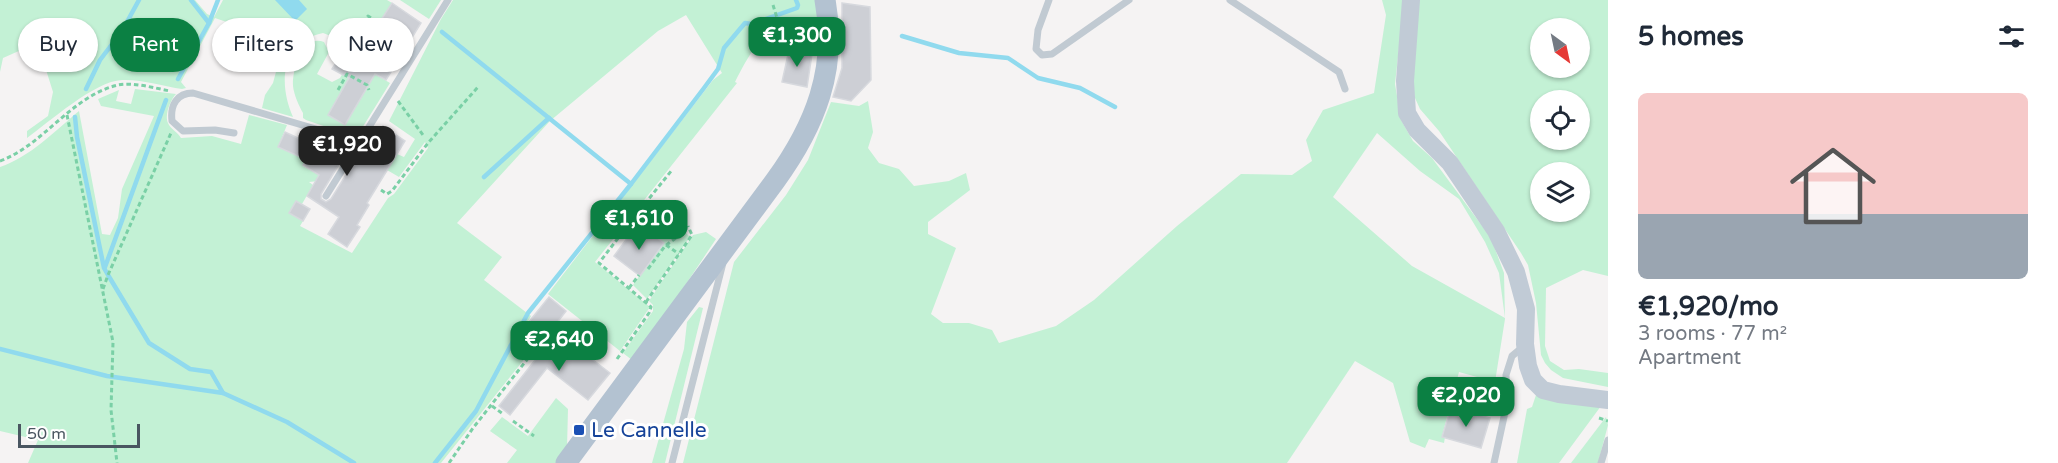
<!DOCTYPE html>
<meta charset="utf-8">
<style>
:root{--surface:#fff;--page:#f2f2f3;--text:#1f2937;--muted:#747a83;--accent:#0b8043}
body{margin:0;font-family:"Varela Round",sans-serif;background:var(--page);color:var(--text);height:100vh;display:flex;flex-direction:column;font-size:22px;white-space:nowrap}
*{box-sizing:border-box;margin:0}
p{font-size:20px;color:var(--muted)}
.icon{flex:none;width:33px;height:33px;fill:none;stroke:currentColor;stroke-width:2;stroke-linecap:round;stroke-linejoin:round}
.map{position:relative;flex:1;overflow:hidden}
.side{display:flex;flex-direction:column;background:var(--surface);width:450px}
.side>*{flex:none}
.top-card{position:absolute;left:18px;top:18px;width:570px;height:54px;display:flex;gap:12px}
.needle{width:39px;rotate:147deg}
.buttons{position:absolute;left:1530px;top:18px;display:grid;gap:12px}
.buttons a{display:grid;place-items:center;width:60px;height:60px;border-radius:50%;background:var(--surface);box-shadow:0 2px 4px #0004;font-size:30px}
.scale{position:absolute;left:18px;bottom:15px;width:122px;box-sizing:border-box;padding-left:6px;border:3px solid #4a5661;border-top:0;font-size:16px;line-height:21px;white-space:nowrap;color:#4a5661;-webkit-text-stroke:4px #fff;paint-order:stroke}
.price{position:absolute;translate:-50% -51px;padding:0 14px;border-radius:12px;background:var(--accent);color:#fff;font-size:20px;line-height:39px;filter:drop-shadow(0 2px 3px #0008)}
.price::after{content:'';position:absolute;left:50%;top:36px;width:18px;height:14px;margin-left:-9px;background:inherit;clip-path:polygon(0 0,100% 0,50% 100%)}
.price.active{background:#222;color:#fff}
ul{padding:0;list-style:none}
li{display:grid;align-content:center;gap:12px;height:318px;padding:0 30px}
li span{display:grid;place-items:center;height:186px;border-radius:9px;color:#555}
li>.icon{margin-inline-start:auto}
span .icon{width:108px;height:108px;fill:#fffc;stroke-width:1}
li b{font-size:26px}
h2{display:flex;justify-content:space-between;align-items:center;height:72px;padding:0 30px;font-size:26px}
.chip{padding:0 21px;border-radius:27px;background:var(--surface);box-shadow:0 2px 4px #0004;font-size:21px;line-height:54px}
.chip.active{background:var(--accent);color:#fff}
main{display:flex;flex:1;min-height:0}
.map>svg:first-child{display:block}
.green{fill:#c3f1d5;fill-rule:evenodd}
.water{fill:#90daee}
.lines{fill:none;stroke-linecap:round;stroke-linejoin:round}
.stream{stroke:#90daee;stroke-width:4.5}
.building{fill:#cdcfd5;stroke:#d7d9de;stroke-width:1.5}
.path{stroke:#7ad0a6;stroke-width:3;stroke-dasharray:4.5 3;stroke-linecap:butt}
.lane{stroke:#c1cad2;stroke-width:7}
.secondary{stroke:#c1cbd6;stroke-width:18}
.primary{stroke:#b3c2d1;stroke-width:21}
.transit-dot{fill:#1a4fb4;stroke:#fff;stroke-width:2}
.labels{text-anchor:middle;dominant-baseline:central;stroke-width:6;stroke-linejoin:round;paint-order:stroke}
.transit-label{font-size:21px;fill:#164399;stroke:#fff;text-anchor:start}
</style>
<main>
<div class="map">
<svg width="1608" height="463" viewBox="0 0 1608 463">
<rect width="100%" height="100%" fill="#f5f3f3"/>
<g class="green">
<path d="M0,0h195l12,14 7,3 9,-17h164l5,3 -14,21 10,7 -8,12 -10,-6 -16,25 36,21 -31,50 -9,2 -44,-15 -3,-2v-5c-4,-7 -9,-18 -10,-27 -1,-16 9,-52 31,-44l5,10 -12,22 15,8 8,-4 14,-24 -18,-11 -5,-7 -8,-3c-42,9 -45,50 -30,84l-31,-9 3,-13 8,-12 11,-41 -69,-24 -34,64 5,6 -4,1c-19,-3 -41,-10 -60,-9 -27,1 -73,42 -95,58v-7l21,-15 5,-24 -11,-35 -21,-7 -18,8 -3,14z"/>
<path d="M400,0h41l-12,19z"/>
<path d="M453,0h368l3,24c-11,0 -23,-3 -33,-1 -29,4 -44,36 -56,59l2,1 -142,179 55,45 -30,44 -72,-57 165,-214 9,-7 -36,-58 -28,16 -108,90 -93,102 45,34 -18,23 47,36 -5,9 16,12 -101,126h-413l10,-23 -38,-9v-264c30,-10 55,-36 79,-56l23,123 8,1 8,-17 4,-29 32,-73 -53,-10 -3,-7 21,-9 -3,11 15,3 4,-15 41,5c-5,5 -12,21 -8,29 2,6 10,9 13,15l31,-2 29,8 8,-29 38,10 -9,22 10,4 25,-2 -10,17 25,14 -19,2 4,3 -11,19 -6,-3 -7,12 14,8 -3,5 52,27 36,-55 6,-4 34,-46 -3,-6 -26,35 -12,-7 10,-16 7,3 11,-18 -26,-18 52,-102z"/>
<path d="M1382,0h21l1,2 -9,82 6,36 12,21 19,17 59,80 13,35 1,46 -10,63 -36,-10 -17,64 3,1 -1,6 -15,-4 -4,9 -15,-6 -17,-59 -38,-22 -68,102h-604l51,-201 52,-67 22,-35 23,-58 28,4 9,-5 5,31 -5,16 11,15 20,6 15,17 35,-5 17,-8 4,17 -42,32v12l28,14 -25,66 12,9h26l23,7 7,13 57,-17 38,-26 83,-74 64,-52 51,1 20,-14 -6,-21 17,-30 51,-17 12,-78zM1377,133l43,38 39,28 26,43 14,31 6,45 -93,-52 -79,-69z"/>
<path d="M1419,0h189v276l-25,-6 -37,18 -1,58 5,15 14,9 15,-1 29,4v14l-45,-9 -12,-8 -6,-7 -4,-8 -5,-52 -8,-38 -7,-12 -82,-122 -19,-22 -5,-11 -4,-21zM1540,28h40v40h-40zM1540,100h40v40h-40zM1540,172h40v40h-40z"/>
<path d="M671,216l14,2 -2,12 7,7 -43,62 -14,-14 7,-10 5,-38 -2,-1c7,-10 16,-17 28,-20z"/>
<path d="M706,232l10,7 -52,78 -32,43 -9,-7 30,-42v-6l-4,-4 44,-66z"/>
<path d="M699,307l4,1 -38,155h-13l32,-114 3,-27z"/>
<path d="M1536,395l65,11 -42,57h-42l10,-54 5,-2z"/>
<path d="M556,398l12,11 -1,39 -11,15h-49l10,-13 -27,-19 12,-14 26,19z"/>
<path d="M1606,417l2,8 -10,38h-27z"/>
</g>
<path class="water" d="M275,0h24l8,9 -12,12z"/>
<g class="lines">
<g class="stream">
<path d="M191,0l18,23"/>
<path d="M442,32l189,152"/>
<path d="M902,36l57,17 49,5 30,20 42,10 35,19"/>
<path d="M178,79l31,-56 9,-23"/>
<path d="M86,89l14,-29 22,-29 17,-31"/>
<path d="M75,117l2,20 27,131 4,7 41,68 41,26 21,3 12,21"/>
<path d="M484,177l65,-59"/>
<path d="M105,267l61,-167"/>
<path d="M0,349l107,27 116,17 64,29 67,41"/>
<path d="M435,463l41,-52 52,-98 103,-129 73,-96 14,-19 6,-21 21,-25 7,1 45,-16 1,-3 -2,-5"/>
</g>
</g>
<g class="building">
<path d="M392,3l29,20 -35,57 -11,-6 -30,51 -17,-10 21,-37 -17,-9 9,-14 12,8z"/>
<path d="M842,3l28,4 1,73 -20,21 -18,-4 9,-29z"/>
<path d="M789,50l23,4 -5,33 -25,-5z"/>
<path d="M383,126l22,15 -38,62 2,2 -12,20 3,2 -13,20 -19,-13 11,-17 -32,-21 12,-21 -16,-10 4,-5 -29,-13 7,-15 30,14 3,-5 26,15 -23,38v5l5,3 5,-3 33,-53 1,-2 5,3z"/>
<path d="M296,201l14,8 -7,12 -14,-8z"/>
<path d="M634,229l11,8 4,-5 15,11 -24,33 -26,-20z"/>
<path d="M549,297l17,14 -20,26 -18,-14z"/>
<path d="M557,332l53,41 -22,27 -41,-32 -37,47 -11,-9z"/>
<path d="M1451,407l39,11 -9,30 -39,-11z"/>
</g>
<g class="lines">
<g class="path">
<path d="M773,5l9,29 -6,6"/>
<path d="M335,50l9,3 24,-37 8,5"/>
<path d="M338,90l9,-16 20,11 2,5"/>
<path d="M398,101l25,34"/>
<path d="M67,115l46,227 -2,68 6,53"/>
<path d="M0,161c44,-16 71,-65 118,-76 16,-3 36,3 52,6"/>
<path d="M381,190l6,4 5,-3 36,-48 50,-56"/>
<path d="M641,220l-6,-4 37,-46"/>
<path d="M661,231l9,-6 18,1"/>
<path d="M666,245l13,9"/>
<path d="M648,269l17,-23 19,-14 4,-6"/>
<path d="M629,288l10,-13"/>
<path d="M103,289l5,-14 63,-142"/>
<path d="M646,302l46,-67 -4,-9"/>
<path d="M617,359l32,-46 2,-6 -52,-44 36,-47"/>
<path d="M492,406l11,8"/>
<path d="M1599,418l9,3"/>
<path d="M513,421l21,15"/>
<path d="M449,463l24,-35 60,-76"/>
</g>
<g class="lane">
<path d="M1049,0l-11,30 -2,19 6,6 10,-1 77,-54"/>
<path d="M1230,0l109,72 6,17"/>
<path d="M234,133l-19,-3 -32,1 -11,-10c-2,-16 5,-28 21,-28l167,49"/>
<path d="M326,196l122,-196"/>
<path d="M672,463l51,-200"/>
<path d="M1494,463l13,-60 -1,-28 6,-19 12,-10"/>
<path d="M1601,463l7,-23"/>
</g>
<path class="secondary" d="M1411,0l-6,81 2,32 10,17 33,33 46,68 20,41 10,37 -1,35 3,22 5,14 10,10 16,4 49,6"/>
<path class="primary" d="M566,463l209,-282c40,-55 63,-112 50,-181"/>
</g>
<rect class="transit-dot" x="573" y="424" width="12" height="12" rx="3"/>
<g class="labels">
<g class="transit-label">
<text x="591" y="430">Le Cannelle</text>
</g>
</g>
</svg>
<div class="buttons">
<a><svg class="needle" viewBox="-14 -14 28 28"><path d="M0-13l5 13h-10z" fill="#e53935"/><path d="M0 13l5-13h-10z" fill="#747a83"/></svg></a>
<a><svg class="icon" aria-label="locate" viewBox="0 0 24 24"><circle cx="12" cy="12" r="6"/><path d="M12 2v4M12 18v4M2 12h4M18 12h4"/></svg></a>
<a><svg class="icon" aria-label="layers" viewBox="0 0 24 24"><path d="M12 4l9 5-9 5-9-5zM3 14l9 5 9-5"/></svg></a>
</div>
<div class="scale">50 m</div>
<b class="price" style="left:797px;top:68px">€1,300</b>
<b class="price active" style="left:347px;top:177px">€1,920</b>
<b class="price" style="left:639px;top:251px">€1,610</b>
<b class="price" style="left:559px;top:372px">€2,640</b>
<b class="price" style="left:1466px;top:428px">€2,020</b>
<div class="top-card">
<a class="chip">Buy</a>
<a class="chip active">Rent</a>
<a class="chip">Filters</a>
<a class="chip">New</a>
</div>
</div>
<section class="side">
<h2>5 homes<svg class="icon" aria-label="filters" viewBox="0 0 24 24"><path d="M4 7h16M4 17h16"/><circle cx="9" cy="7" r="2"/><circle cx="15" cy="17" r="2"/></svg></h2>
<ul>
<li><span style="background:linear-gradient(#f6c9c9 65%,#9aa5b1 0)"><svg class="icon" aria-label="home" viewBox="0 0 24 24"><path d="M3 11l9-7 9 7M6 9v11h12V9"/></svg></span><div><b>€1,920/mo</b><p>3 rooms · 77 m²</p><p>Apartment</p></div></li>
</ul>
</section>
</main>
